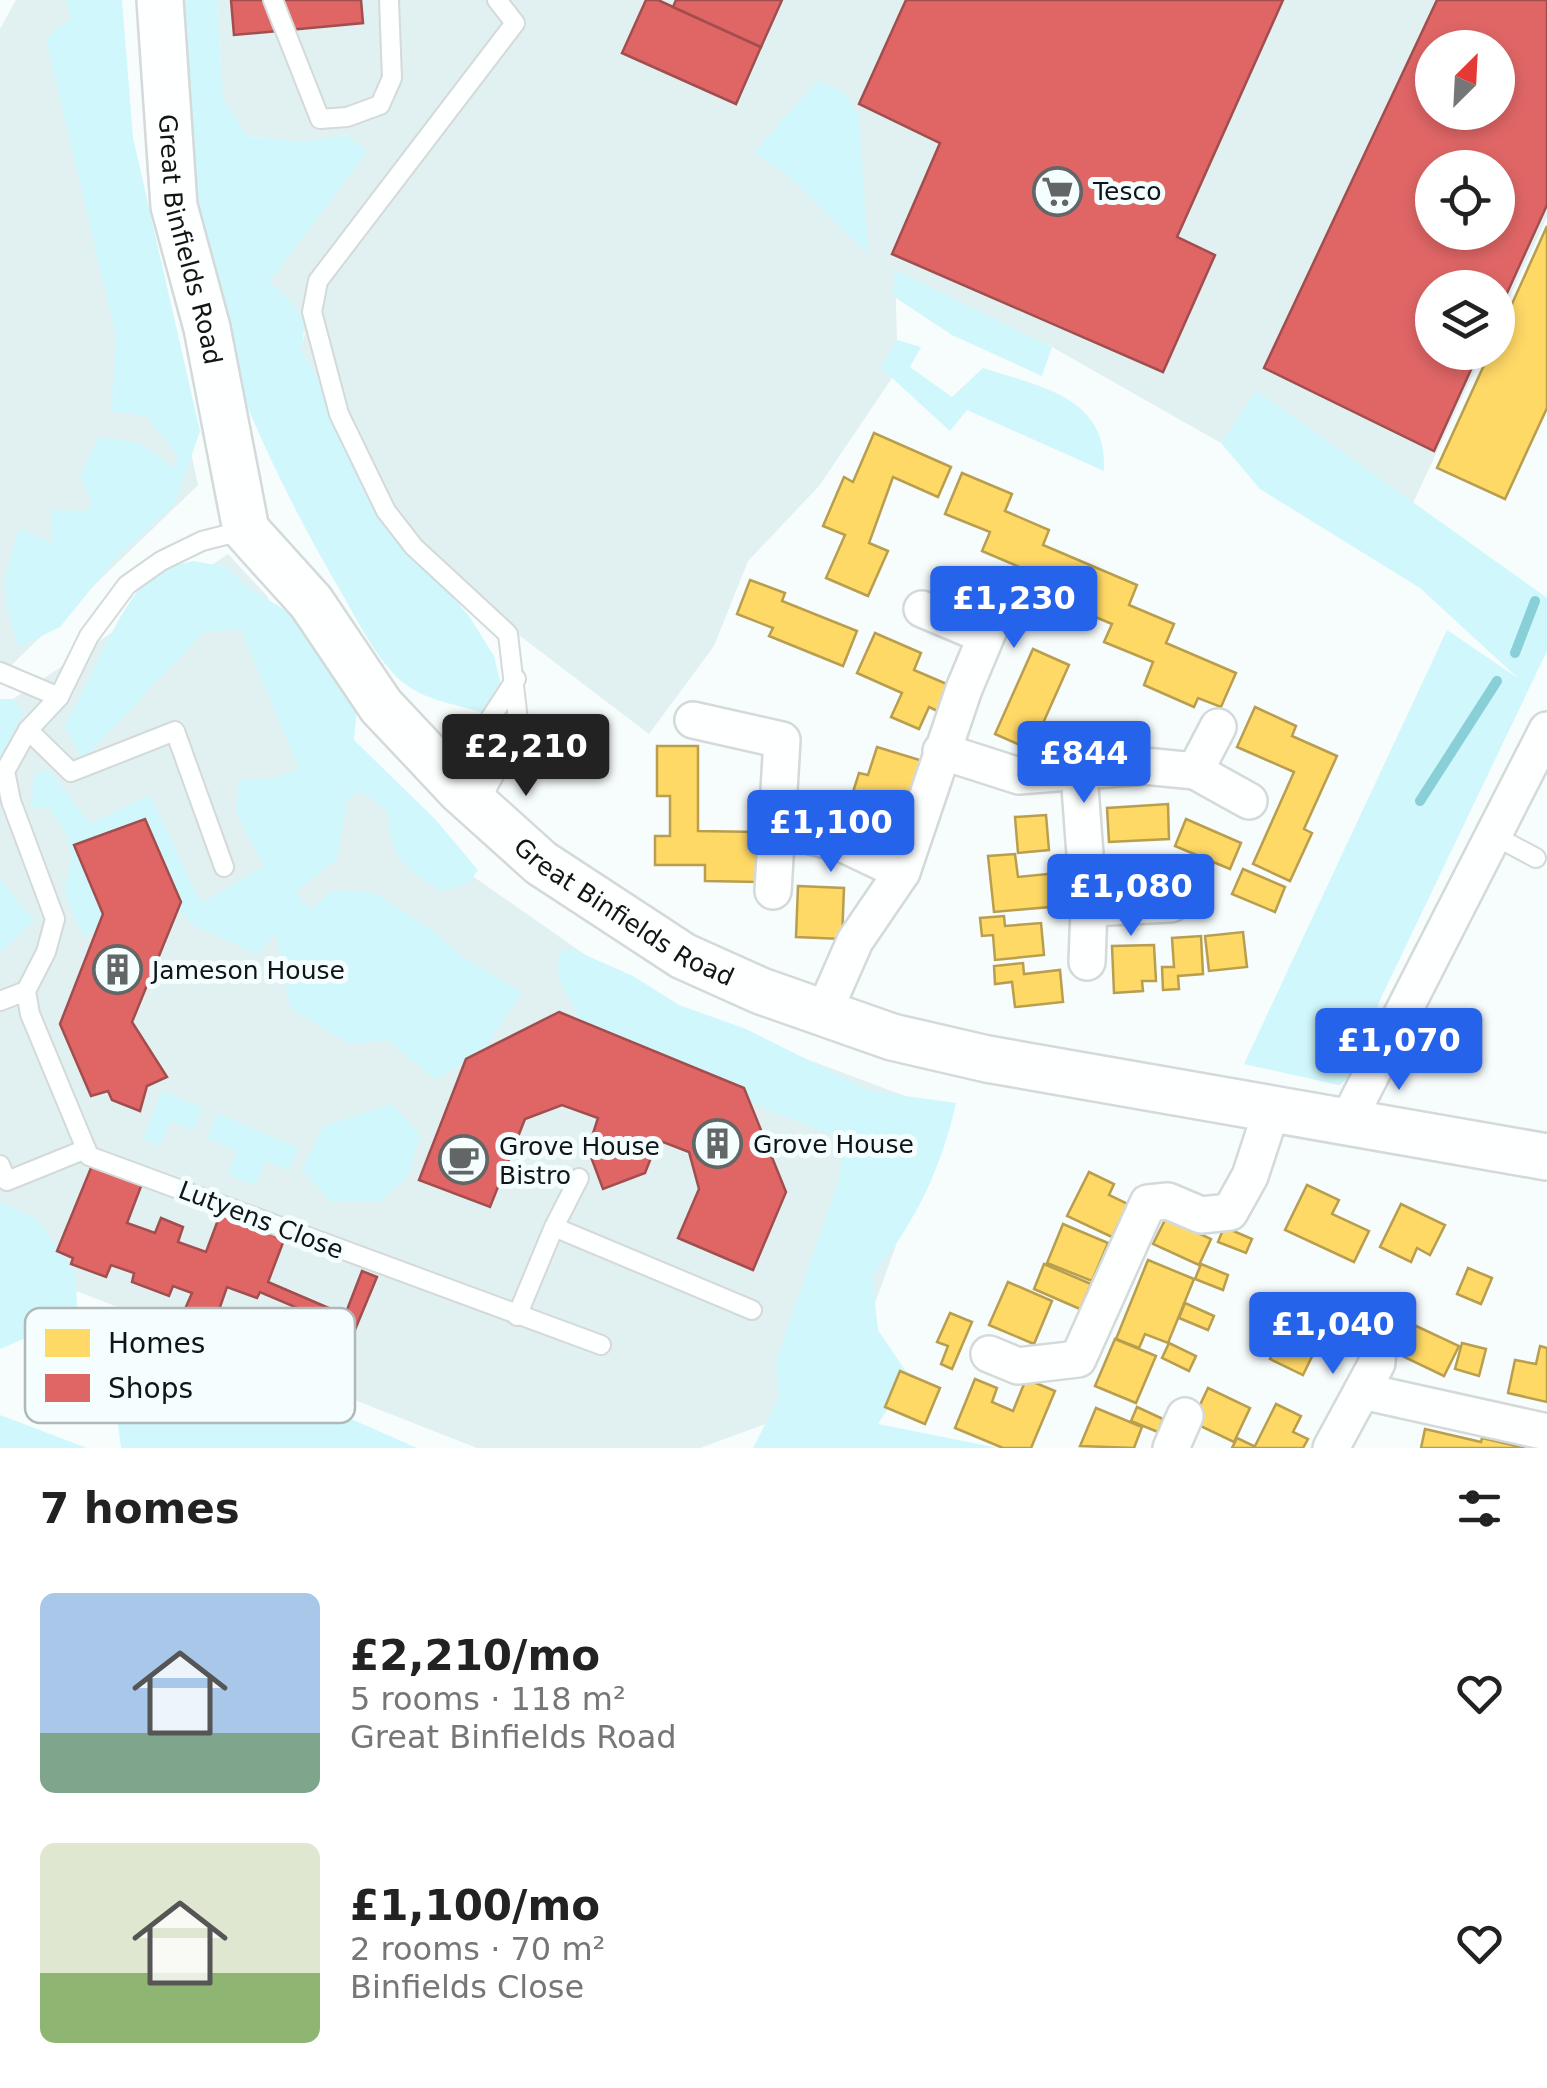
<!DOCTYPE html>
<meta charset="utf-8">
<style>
:root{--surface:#fff;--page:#f6f6f6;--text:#222;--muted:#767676;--accent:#2563eb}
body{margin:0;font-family:"DejaVu Sans",sans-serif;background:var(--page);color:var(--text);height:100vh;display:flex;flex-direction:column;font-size:38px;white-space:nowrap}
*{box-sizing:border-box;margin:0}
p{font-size:32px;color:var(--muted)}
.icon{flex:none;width:55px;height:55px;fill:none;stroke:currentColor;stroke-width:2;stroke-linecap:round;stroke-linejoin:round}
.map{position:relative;height:1448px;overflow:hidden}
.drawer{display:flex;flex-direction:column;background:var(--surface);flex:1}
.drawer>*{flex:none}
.needle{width:65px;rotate:24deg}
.fabs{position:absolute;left:1415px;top:30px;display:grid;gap:20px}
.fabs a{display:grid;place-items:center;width:100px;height:100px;border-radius:50%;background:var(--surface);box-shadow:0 5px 15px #0003;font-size:50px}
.price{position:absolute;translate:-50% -85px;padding:0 22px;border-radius:10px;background:var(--accent);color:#fff;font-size:32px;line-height:65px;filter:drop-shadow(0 2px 5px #0008)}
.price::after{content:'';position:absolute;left:50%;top:60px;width:30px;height:22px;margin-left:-15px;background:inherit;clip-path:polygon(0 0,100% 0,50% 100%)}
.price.current{background:#222;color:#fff}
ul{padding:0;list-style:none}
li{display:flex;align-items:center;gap:30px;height:250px;padding:0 40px}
li span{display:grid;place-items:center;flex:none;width:280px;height:200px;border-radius:15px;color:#555}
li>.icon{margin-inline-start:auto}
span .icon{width:120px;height:120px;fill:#fffc;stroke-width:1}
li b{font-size:42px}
h2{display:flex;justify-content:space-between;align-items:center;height:120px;padding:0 40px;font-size:42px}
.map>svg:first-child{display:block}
.built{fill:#e1f0f1;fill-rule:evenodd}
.green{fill:#d0f7fc}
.homes{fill:#ffd966;stroke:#b89e4e;stroke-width:2.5}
.shops{fill:#e06666;stroke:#a24e4e;stroke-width:2.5;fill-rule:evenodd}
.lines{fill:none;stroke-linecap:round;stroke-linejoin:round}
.stream{stroke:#89cfd8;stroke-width:10}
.service-casing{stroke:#d4d9d9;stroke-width:22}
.minor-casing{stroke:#d4d9d9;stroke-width:40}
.tertiary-casing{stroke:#d4d9d9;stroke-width:50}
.service{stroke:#feffff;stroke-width:18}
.minor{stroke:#feffff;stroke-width:35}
.tertiary{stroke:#feffff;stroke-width:45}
.labels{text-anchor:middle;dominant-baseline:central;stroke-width:10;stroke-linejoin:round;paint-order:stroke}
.poi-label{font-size:25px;fill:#111516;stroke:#f4feff;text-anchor:start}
.street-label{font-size:25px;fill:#111516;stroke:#f4feff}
.key{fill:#f4feff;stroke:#b0b8b9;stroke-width:2.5}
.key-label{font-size:28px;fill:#111516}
</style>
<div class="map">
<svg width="1547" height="1448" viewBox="0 0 1547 1448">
<rect width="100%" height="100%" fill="#f7fcfc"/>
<g class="built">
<path d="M16,0h101l10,151 71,334 -198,191v-647z"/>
<path d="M217,0h1330v217l-49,105v-34h-66v64l51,1 -70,150 -157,-112 -35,52 -169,-96 -157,-77 2,70 -17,27 12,11 -73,108 -71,75 -34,85 -65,88 -238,-181 -46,-58 -26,-81 -38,-64 4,-17 -36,-51 79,-147 -46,7 -55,-6 -24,-37zM1432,48h66v64h-66zM1432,168h66v64h-66z"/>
<path d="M228,554l39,42 54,113 123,147 207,145 294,110 -104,285 -141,52h-223l-477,-187v-553z"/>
</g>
<g class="green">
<path d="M66,0h56l11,138 67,293 -25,72 -59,55 -56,69 -41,20c-19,-55 -17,-63 0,-119l34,15 -3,-33 36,1 6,-8 -12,-27 18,-39 41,6 35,25 4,-12 -32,-40 -35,-5 5,-75 -70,-297 25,-22z"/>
<path d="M169,0h48l6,98 24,38 55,6 46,-7 19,17 -98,130c25,21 41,33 32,68l38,64 26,81 104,121 25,40 7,29 -16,28c-27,-8 -63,-13 -85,-33 -25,-23 -42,-59 -59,-88 -69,-118 -130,-252 -158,-387 -12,-61 -10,-141 -14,-205z"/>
<path d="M817,81l27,11 15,24 9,138 -84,-82 -30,-20z"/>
<path d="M895,270l157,77 -10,29 -90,-41 -59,-39z"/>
<path d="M897,340l24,7 -11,20 42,30 31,-29c57,19 125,28 121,103l-137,-61 -17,21 -70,-64z"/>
<path d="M1256,390l291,208v53l-168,351 -23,70 -17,13 -95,-21 203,-434 72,49 -99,-91 -160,-99 -39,-46z"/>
<path d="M193,561l34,6 20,20 56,34 54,86 -3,33 81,79 43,51 -9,13 -29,8c-38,-27 -50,-32 -52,-79l-26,-21 -15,8 -10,60 -42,33 15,18 23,-20 42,3 57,37 29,26 61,36 -38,58 -49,30 -47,-40 -38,4 -60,-36 -14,-75 -18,22 -65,-30 -18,-20 -30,-86 -71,26 29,69 -6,16 -14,7 -19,-45 7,-32 -4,-26 -19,-27 -16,2 1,-33 15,-7 42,54 60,-28 51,108 63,-37 -28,-53 3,-33 36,-2 24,-10 -58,-138 -36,1 -122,128 -19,-33c26,-41 56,-128 92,-153 10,-7 26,-9 37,-12z"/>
<path d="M0,699h12l12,12 -24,47z"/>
<path d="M0,879l34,41 -34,33z"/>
<path d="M572,949l61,27 46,29 67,24 124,62 86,12c-14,63 -41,122 -84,172l6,55 31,46 -31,48 120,24h-245l26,-51 -3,-36 63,-182 6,-40 -73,-27 -192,-91 -22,-43 1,-26z"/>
<path d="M162,1091l41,17 -9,22 -24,-9 -10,25 -17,-7z"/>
<path d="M391,1104l29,30 -11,41 -29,27 -50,-1 -28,-32 21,-43z"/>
<path d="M217,1113l81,35 -9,23 -23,-10 -11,25 -27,-12 9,-23 -30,-13z"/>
<path d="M0,1201l37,18 39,55 1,42 -77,33z"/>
<path d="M208,1356l209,92h-296l-9,-68z"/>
<path d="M0,1415l87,33h-87z"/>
</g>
<g class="homes">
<path d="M1547,226v182l-42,91 -68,-31 53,-116h8v-17z"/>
<path d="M874,433l77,34 -13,30 -45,-20 -24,66 19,8 -20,45 -42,-18 19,-43 -22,-9 21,-49 9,5z"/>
<path d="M962,473l50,21 -7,17 44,19 -6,15 94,40 -8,20 45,19 -8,19 70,30 -15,34 -23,-9 -4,9 -50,-22 9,-23 -49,-20 8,-18 -45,-19 6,-15 -91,-39 8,-19 -45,-18z"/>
<path d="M750,580l35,13 -3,8 75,30 -14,35 -74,-30 4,-8 -36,-14z"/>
<path d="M875,633l46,20 -7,17 42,18 -12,26 -15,-7 -10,22 -28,-12 11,-24 -45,-20z"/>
<path d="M1033,649l36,16 -38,85 -36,-16z"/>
<path d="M1255,707l41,19 -4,10 45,20 -33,73 8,4 -22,48 -37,-17 41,-92 -57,-25z"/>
<path d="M657,746h41v85l61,1v50l-54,-1v-16h-50v-29h15v-40h-13z"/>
<path d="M877,747l46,14 -17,54 -18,-5 -4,12 -37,-11 12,-38 9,2z"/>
<path d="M1168,804l1,35 -60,3 -2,-34z"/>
<path d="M1046,815l3,35 -31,3 -3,-36z"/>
<path d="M1186,819l55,24 -11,26 -55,-23z"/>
<path d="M1015,854l3,23 39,-4 4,33 -67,6 -6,-56z"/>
<path d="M1243,869l42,18 -10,25 -43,-18z"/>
<path d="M798,886l46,2 -2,51 -46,-2z"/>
<path d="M1004,916l1,10 36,-3 3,32 -49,5 -2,-25 -11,1 -2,-18z"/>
<path d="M1243,932l4,35 -38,4 -4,-35z"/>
<path d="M1201,936l2,38 -25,2 1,13 -16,1 -1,-23h12l-2,-29z"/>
<path d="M1154,945l2,36h-14l1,10 -29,2 -2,-47z"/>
<path d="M1023,963l1,11 36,-4 3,32 -48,5 -3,-25 -17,2 -1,-18z"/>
<path d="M1089,1172l25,12 -5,11 19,9 -16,33 -45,-21z"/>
<path d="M1307,1185l32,15 -7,14 37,17 -15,31 -69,-32z"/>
<path d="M1401,1204l44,21 -15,30 -13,-7 -6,14 -31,-15z"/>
<path d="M1166,1218l45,21 -12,26 -46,-21z"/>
<path d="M1063,1224l45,19 -16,38 -45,-18z"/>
<path d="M1224,1227l28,12 -6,14 -28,-11z"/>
<path d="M1148,1260l46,19 -26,64 -23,-9 -6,14 -23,-9z"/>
<path d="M1044,1264l47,20 -11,25 -46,-20z"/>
<path d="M1201,1264l27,11 -5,15 -28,-11z"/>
<path d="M1468,1268l24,10 -11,26 -24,-10z"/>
<path d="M1008,1282l44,19 -18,43 -45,-19z"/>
<path d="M1301,1295l33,16 -31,64 -33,-16z"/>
<path d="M1185,1303l29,13 -6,14 -29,-12z"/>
<path d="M950,1313l22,9 -20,47 -11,-5 7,-18 -11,-4z"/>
<path d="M1414,1325l45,21 -15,30 -44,-21z"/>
<path d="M1115,1339l41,17 -20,47 -41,-17z"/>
<path d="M1169,1343l27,13 -7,15 -27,-13z"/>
<path d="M1462,1343l24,6 -7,27 -24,-7z"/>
<path d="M1540,1346l7,2v54l-39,-9 7,-33 21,4z"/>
<path d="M900,1371l40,17 -15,36 -40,-17z"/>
<path d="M975,1379l22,9 -5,14 21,9 13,-32 29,12 -24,57h-28l-48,-20z"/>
<path d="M1208,1388l42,20 -16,34 -42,-20z"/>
<path d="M1276,1404l25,12 -8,16 15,7 -5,9h-49z"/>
<path d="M1137,1407l26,12 -5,13 -27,-11z"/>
<path d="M1096,1408l46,19 -8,21 -54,-2z"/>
<path d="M1425,1429l56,13 1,-4 43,10h-104z"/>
<path d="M1237,1438l17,8 -1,2h-21z"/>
</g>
<g class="shops">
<path d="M231,0h130l2,23 -129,12z"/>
<path d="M646,0h12l103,47 -25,57 -114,-51z"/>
<path d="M676,0h106l-21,47 -88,-40z"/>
<path d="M906,0h377l-106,237 38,18 -52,117 -271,-118 48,-111 -81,-39z"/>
<path d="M1437,0h110v205l-49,108v-25h-66v64h47l-45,99 -170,-83zM1432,48h66v64h-66zM1432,168h66v64h-66z"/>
<path d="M145,819l36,83 -49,120 35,55 -20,9 -7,25 -28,-11 -4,-9 -17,5 -31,-72 43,-110 -29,-69z"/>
<path d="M559,1012l185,76 42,104 -33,78 -75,-32 21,-49 -10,-37 -31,-12 -13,33 -42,16 -15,-40 10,-31 -36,-13 -37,14 -35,88 -71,-27 47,-121z"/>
<path d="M93,1163l50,18 -16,42 28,10 6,-15 22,9 -5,15 28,10 15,-40 63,28 -16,42 77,33 17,-44 15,6 -23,55 -94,-40 -3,6 -30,-11 -12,34 -30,-12 7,-16 -19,-7 -4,10 -37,-14 2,-9 -23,-8 -5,12 -35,-13 2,-6 -16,-7z"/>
</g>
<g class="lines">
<g class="stream">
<path d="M1515,653l20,-52"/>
<path d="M1420,801l77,-120"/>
</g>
<defs>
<g id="service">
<path d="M273,0l47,119 27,-2 33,-12 12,-27 -3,-78"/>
<path d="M245,530l-43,11 -41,20 -34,24 -38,51 -30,61 -31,33 -23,41 6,30 44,118 -9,33 -20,39 4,23 59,142 512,189"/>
<path d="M0,672l59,25"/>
<path d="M28,730l43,42 104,-41 49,136"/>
<path d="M433,761l53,-36 30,-46"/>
<path d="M478,805l41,-76 -11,-95 -94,-87 -28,-36 -47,-97 -27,-102 6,-31 197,-258 -18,-23"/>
<path d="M1493,835l43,23"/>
<path d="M0,1001l26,-10"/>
<path d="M0,1165l7,16 79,-32"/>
<path d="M554,1227l25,-49"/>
<path d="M517,1316l37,-89 198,83"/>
</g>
<g id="minor">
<path d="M922,609l64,27"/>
<path d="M693,720l89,20 -9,151"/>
<path d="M941,751l78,25 125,-10 51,5 54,30"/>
<path d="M1195,771l23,-44"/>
<path d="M1079,774l10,134 -2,54"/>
<path d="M779,828l64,16 59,28"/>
<path d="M1089,908l82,-4"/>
<path d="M823,1014l32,-73 47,-69 62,-183 42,-100"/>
<path d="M1347,1122l200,-392"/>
<path d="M989,1354l29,12 60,-7 70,-156 20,-2 33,14 29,-3 20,-36 22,-67"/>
<path d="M1362,1391l185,41"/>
<path d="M1171,1448l14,-32"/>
<path d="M1331,1448l46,-85 2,-46"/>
</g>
<g id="tertiary">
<path id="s1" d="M160,0l14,206 33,122 39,202 65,72 70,104 80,85 80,72 142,93 78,35 131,46 95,22 560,98"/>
</g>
</defs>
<use href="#service" class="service-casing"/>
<use href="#minor" class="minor-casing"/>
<use href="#tertiary" class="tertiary-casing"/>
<use href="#service" class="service"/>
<use href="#minor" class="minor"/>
<use href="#tertiary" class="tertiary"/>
</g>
<defs>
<symbol id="supermarket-ring" viewBox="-11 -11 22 22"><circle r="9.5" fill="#f4feff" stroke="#626666" stroke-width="1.5"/><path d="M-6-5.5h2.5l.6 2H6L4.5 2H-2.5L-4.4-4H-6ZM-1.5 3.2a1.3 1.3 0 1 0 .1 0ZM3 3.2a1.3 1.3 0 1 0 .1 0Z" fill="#626666"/></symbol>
<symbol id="building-ring" viewBox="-11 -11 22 22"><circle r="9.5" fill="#f4feff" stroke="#626666" stroke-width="1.5"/><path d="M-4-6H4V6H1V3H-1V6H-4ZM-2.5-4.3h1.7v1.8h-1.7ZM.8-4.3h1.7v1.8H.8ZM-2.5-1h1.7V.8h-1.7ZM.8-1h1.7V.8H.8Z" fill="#626666"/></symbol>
<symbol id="cafe-ring" viewBox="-11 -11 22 22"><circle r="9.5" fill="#f4feff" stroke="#626666" stroke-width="1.5"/><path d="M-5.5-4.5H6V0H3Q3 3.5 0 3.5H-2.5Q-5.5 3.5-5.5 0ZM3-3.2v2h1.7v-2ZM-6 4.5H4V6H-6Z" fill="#626666"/></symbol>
</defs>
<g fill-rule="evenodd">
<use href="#supermarket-ring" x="1030" y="164" width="55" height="55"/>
<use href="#building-ring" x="90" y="942" width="55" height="55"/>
<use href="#building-ring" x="690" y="1116" width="55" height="55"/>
<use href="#cafe-ring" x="436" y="1132" width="55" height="55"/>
</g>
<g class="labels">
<g class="poi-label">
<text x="1093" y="191">Tesco</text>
<text x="152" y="970">Jameson House</text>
<text x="753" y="1144">Grove House</text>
<text x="499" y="1146">Grove House<tspan x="499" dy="29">Bistro</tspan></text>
</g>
<g class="street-label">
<text stroke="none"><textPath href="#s1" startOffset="242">Great Binfields Road</textPath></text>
<text stroke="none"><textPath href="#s1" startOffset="1082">Great Binfields Road</textPath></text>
<text transform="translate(261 1220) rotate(21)">Lutyens Close</text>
</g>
</g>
<rect x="25" y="1308" width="330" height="115" rx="15" class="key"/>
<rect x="45" y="1329" width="45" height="28" fill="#ffd966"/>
<rect x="45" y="1374" width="45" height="28" fill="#e06666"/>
<g class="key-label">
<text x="108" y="1353">Homes</text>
<text x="108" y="1398">Shops</text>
</g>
</svg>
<div class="fabs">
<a><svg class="needle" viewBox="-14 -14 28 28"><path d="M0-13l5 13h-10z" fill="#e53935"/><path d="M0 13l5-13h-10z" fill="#767676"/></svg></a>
<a><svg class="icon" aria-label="locate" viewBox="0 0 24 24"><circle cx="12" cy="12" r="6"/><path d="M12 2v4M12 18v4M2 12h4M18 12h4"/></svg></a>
<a><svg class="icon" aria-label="layers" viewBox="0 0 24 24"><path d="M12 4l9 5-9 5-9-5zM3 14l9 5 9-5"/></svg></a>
</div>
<b class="price" style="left:1014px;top:651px">£1,230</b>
<b class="price current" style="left:526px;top:799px">£2,210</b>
<b class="price" style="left:1084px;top:806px">£844</b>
<b class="price" style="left:831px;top:875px">£1,100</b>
<b class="price" style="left:1131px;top:939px">£1,080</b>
<b class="price" style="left:1399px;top:1093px">£1,070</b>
<b class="price" style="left:1333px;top:1377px">£1,040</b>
</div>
<section class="drawer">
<h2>7 homes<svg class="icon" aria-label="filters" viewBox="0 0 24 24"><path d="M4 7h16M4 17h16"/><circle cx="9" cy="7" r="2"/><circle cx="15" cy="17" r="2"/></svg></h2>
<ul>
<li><span style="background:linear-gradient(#a9c7e8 70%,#7fa58c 0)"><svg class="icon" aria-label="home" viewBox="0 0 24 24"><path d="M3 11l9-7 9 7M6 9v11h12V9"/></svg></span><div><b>£2,210/mo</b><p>5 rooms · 118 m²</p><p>Great Binfields Road</p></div><svg class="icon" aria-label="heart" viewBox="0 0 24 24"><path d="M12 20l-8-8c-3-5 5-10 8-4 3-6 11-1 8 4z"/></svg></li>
<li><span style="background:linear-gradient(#dfe7d0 65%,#8fb573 0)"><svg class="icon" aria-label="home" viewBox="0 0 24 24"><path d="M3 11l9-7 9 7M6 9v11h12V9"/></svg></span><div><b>£1,100/mo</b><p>2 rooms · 70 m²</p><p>Binfields Close</p></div><svg class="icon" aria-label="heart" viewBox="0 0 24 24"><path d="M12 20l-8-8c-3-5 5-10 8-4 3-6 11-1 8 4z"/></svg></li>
</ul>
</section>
